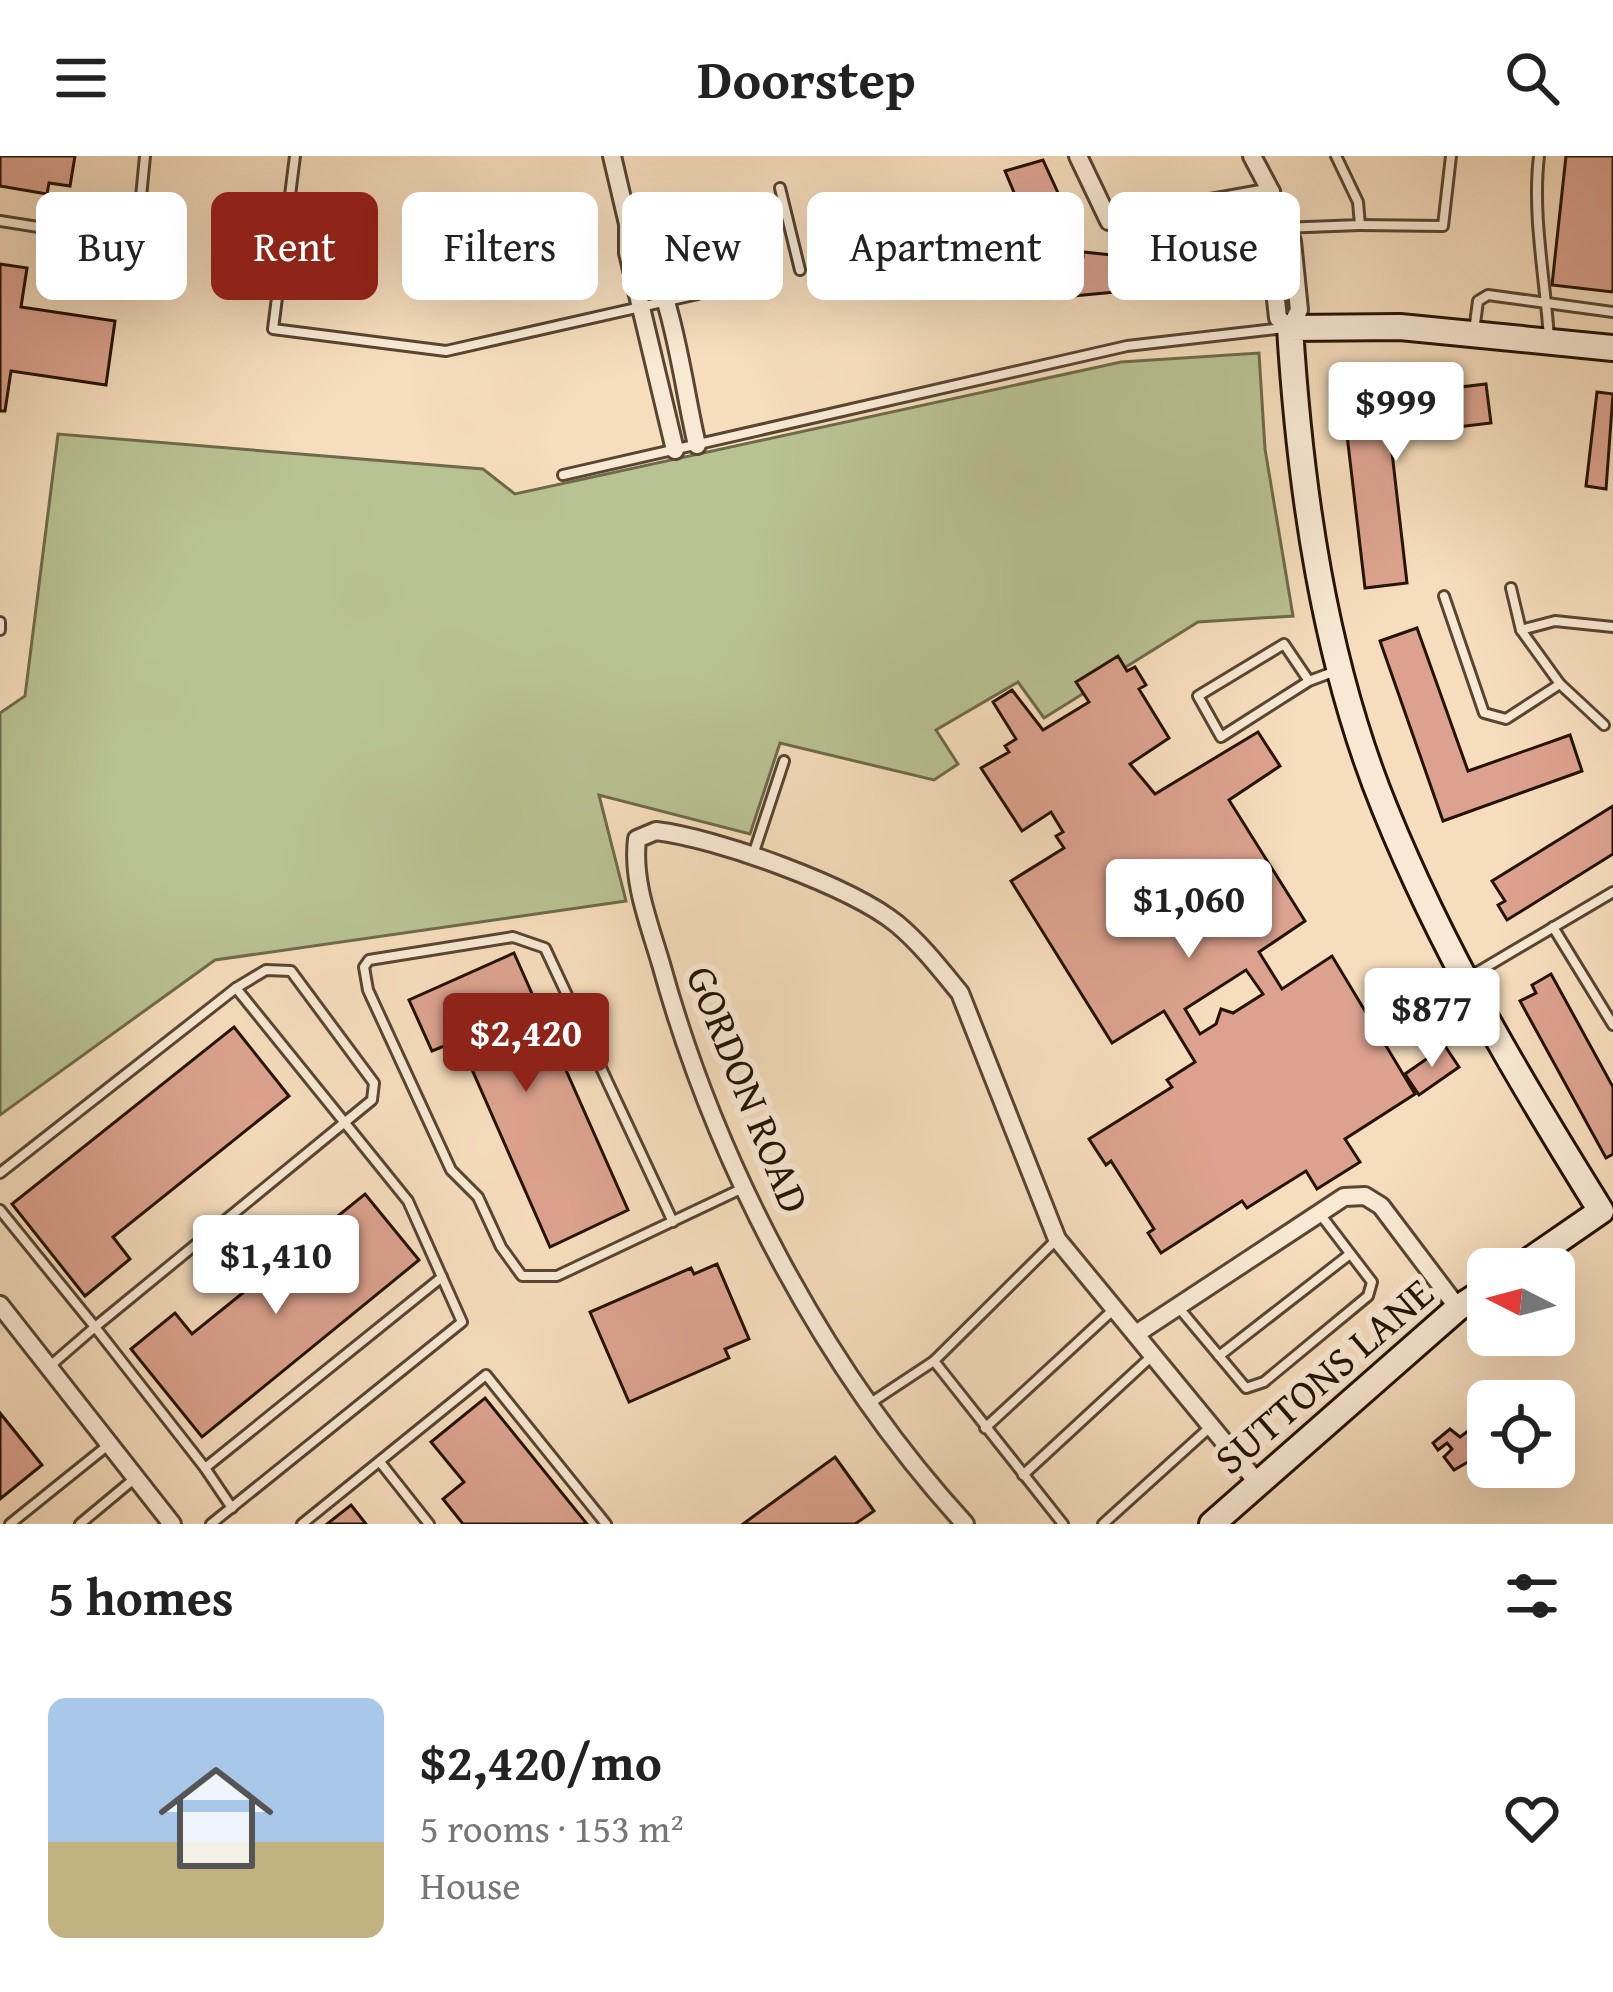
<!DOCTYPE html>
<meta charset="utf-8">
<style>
:root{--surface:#fff;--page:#f2f2f2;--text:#222;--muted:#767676;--line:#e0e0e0;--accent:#8f2418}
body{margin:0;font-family:"Gentium Book Plus",serif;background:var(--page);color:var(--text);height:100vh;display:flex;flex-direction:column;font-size:45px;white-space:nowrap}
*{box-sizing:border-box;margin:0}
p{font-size:39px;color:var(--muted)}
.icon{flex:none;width:66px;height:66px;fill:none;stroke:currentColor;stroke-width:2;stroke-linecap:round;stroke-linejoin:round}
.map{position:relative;height:1368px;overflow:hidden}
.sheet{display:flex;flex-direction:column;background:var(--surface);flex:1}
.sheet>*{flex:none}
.banner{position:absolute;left:36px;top:36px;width:1542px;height:108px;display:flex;gap:24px}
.needle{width:78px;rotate:276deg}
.tools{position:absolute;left:1467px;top:1092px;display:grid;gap:24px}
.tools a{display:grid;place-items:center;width:108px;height:108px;border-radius:18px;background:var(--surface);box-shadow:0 12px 48px #0002;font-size:60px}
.price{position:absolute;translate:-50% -102px;padding:0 27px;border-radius:12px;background:#fff;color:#222;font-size:39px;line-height:78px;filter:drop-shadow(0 3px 6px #0008)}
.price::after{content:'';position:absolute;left:50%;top:72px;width:36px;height:27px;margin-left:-18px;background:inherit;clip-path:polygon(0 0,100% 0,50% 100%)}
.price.selected{background:var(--accent);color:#fff}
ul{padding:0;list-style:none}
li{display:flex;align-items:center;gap:36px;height:300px;padding:0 48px}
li+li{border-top:3px solid var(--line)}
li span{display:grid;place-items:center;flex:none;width:336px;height:240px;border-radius:18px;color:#555}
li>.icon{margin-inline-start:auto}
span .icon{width:144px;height:144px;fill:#fffc;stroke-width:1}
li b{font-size:51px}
h2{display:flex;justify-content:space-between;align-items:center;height:144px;padding:0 48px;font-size:51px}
.pill{padding:0 42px;border-radius:18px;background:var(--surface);box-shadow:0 12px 48px #0002;font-size:42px;line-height:108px}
.pill.selected{background:var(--accent);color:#fff}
header{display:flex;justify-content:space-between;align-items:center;height:156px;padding:0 48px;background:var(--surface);font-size:54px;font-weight:800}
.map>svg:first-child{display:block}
.green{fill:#b9c293;stroke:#6e6a4b;stroke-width:3}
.building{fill:#dca28f;stroke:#241203;stroke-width:3;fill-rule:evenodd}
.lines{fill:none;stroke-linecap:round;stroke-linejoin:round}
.lane-casing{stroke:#584532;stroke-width:14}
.street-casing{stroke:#584532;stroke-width:22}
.secondary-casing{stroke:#241203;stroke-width:30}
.lane{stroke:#f9e9d4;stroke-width:8}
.street{stroke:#f9e9d4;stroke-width:16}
.secondary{stroke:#f9e9d4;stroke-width:24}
.labels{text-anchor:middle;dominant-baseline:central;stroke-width:12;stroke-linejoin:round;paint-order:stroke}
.street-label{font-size:42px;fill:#241203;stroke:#f9e9d4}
</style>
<header><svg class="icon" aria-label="menu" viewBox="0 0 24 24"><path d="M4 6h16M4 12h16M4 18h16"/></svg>Doorstep<svg class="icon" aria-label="search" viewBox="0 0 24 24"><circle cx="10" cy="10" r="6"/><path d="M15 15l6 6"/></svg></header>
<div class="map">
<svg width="1613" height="1368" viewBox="0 0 1613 1368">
<rect width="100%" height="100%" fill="#f6ddbd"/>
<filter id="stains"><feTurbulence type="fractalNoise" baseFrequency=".00167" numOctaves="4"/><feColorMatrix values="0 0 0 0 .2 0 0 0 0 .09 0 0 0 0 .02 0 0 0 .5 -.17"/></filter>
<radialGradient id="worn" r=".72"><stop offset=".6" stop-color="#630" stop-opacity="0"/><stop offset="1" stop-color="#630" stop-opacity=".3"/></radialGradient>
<path class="green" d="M1259,197l6,96 28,167 -95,6 -154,96 -26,-36 -82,48 22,34 -24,16 -154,-37 -30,91 -151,-39 27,106 -411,59 -215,155v-402l25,-17 33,-262 425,35 32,25 606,-132z"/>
<g class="building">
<path d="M0,0h75l-5,30 -21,-3 -2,11 -47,-8z"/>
<path d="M1566,0h47v136l-61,-7z"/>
<path d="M1043,4l31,68 -12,5 3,6 -27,11 -33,-79z"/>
<path d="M1241,83l9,37h-14v6l-72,3 2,-38z"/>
<path d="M1121,93l19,3 8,37 -86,8 3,-39 18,-1v-5l29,3 -1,-5z"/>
<path d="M0,108l27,4 -6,39 94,14 -9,64 -95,-14 -6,40h-5z"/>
<path d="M1486,228l5,39 -101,12 17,148 -42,5 -22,-187z"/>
<path d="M1597,236l16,2 -7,95 -20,-3z"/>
<path d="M1417,472l51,143 102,-36 12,36 -139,50 -63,-180z"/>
<path d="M1118,500l9,15 8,-4 11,18 -7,4 30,49 -39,26 25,30 103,-62 22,34 -51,34 76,121 -46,31 23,37 50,-33 83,138 -70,45 15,23 -43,27 -11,-18 -59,37 -5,-7 -81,52 -13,-20 6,-4 -43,-68 -5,4 -17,-26 83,-52 -5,-7 28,-18 -31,-51 -52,32 -101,-162 53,-33 -8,-12 7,-4 -12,-20 -29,19 -41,-63 28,-16 -4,-6 11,-7 -23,-37 19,-12 31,40 46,-28 -13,-20zM1170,730l15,24 -29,17 -14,-24zM1246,814l17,24 -30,19 -12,-4 -5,15 -16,10 -15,-25z"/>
<path d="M1613,650v48l-106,66 -9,-15 7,-4 -13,-20z"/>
<path d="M514,797l114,257 -78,37 -91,-207 -27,11 -23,-51z"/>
<path d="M1551,818l62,113v67l-7,4 -86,-157 16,-8 -4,-8z"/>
<path d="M234,871l55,69 -176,141 17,22 -45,37 -73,-92z"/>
<path d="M1445,890l14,21 -40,28 -14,-21z"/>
<path d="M365,1038l54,66 -217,177 -71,-88 44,-36 17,21z"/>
<path d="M717,1108l32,75 -24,10 4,9 -100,44 -39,-90 101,-44 3,6z"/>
<path d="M485,1242l102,126h-124l-20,-25 21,-17 -33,-40z"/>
<path d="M0,1257l42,52 -42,34z"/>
<path d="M1472,1272l15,15v8l-33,19 -10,-13 8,-8 -5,-6 -9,7 -5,-7 17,-14 10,8z"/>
<path d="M835,1301l39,54 -19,13h-112z"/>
<path d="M351,1349l15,19h-39z"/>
</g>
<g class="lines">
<defs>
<g id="lane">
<path d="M295,0l-22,173 173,22 252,-57 -19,-82 -49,11"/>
<path d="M1539,0c-7,59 6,121 10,182"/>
<path d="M780,32l20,82"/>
<path d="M0,65l76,12h33l21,-11 11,-25 4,-41"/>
<path d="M1360,69l83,1 8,-70"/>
<path d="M1281,72l79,-3 -2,-23 -22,-46"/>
<path d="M1474,175l4,-30 10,-6 125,17"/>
<path d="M563,319l564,-129 157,-18"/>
<path d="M1444,440l40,117 22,6 54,-35 -39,-54 -10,-42"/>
<path d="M0,466v8"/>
<path d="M1521,474l34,-9 58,6"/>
<path d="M1309,525l-25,-37 -86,52 23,41 88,-56 24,-9"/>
<path d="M1560,528l44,41"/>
<path d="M752,702l32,-97"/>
<path d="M1553,771l60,98"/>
<path d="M1471,820l142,-84"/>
<path d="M0,1017l236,-185 172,213 54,121 -251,202"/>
<path d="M0,1054l95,117 277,-227 2,-17 -83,-112 -25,-1 -30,18"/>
<path d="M673,1066l-128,-274 -32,-11 -144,23 -5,7 4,23 83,180 27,27 23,50 21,29h35l184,-87"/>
<path d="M1057,1083l-123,122 129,163"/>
<path d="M1179,1152l67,80 18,-6 104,-86 4,-14 -52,-68"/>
<path d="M1219,1200l131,-102"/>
<path d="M50,1210l45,-39 110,141"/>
<path d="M872,1246l62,-41"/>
<path d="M985,1272l128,-118"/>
<path d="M380,1306l49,62"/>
<path d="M1023,1319l130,-120"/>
<path d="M232,1352l-27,-40 237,-191"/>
<path d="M10,1368l97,-78"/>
<path d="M80,1368l54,-45"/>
<path d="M302,1368l184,-149 120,149"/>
<path d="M1103,1368l106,-96"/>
</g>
<g id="street">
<path d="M612,0l16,68v29l47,197"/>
<path d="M1078,0l31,65 162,-29"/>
<path d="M1252,0l19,36 11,43 10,6 7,69 -9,18 -12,-10 -8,-73 12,-10"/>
<path d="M628,68c46,58 52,150 69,221"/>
<path d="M0,1149l172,219"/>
<path d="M1136,1178l208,-137 21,-1 16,10 77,102"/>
<path d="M965,1368c-141,-154 -249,-360 -304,-560 -12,-41 -29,-82 -24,-125l19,-8c60,7 194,55 241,93 24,20 44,46 63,69l97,246 200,243"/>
</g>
<g id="secondary">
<path d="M1517,1113l84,-58c-81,-130 -158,-259 -216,-402 -61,-149 -85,-321 -95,-481l110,-1 213,21"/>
<path d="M1212,1368l246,-216 30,-19"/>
</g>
</defs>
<use href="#lane" class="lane-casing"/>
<use href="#street" class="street-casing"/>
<use href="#secondary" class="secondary-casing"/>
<use href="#lane" class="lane"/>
<use href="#street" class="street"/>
<use href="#secondary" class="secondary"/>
</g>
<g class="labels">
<g class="street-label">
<text transform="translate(749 933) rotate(68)">GORDON ROAD</text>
<text transform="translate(1323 1219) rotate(-41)">SUTTONS LANE</text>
</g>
</g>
<rect width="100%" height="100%" filter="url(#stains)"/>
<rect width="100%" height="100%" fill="url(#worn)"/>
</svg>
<div class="tools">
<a><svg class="needle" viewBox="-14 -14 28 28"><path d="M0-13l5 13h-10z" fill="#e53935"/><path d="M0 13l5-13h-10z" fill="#767676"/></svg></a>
<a><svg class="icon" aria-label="locate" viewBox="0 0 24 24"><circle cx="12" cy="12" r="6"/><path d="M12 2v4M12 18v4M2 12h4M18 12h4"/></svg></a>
</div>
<b class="price" style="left:1396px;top:308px">$999</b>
<b class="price" style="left:1189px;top:805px">$1,060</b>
<b class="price" style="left:1432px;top:914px">$877</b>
<b class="price selected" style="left:526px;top:939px">$2,420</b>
<b class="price" style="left:276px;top:1161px">$1,410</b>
<div class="banner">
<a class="pill">Buy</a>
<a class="pill selected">Rent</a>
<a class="pill">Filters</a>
<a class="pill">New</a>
<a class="pill">Apartment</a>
<a class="pill">House</a>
</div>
</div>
<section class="sheet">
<h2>5 homes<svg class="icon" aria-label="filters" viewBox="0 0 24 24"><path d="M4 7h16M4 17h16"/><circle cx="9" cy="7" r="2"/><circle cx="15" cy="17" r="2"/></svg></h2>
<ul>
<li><span style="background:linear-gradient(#a9c7e8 60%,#c2b280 0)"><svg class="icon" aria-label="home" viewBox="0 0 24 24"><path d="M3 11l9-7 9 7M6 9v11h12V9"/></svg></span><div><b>$2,420/mo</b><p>5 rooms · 153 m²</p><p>House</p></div><svg class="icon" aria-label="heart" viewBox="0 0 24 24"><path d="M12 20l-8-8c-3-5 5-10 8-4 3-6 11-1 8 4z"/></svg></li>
</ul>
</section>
